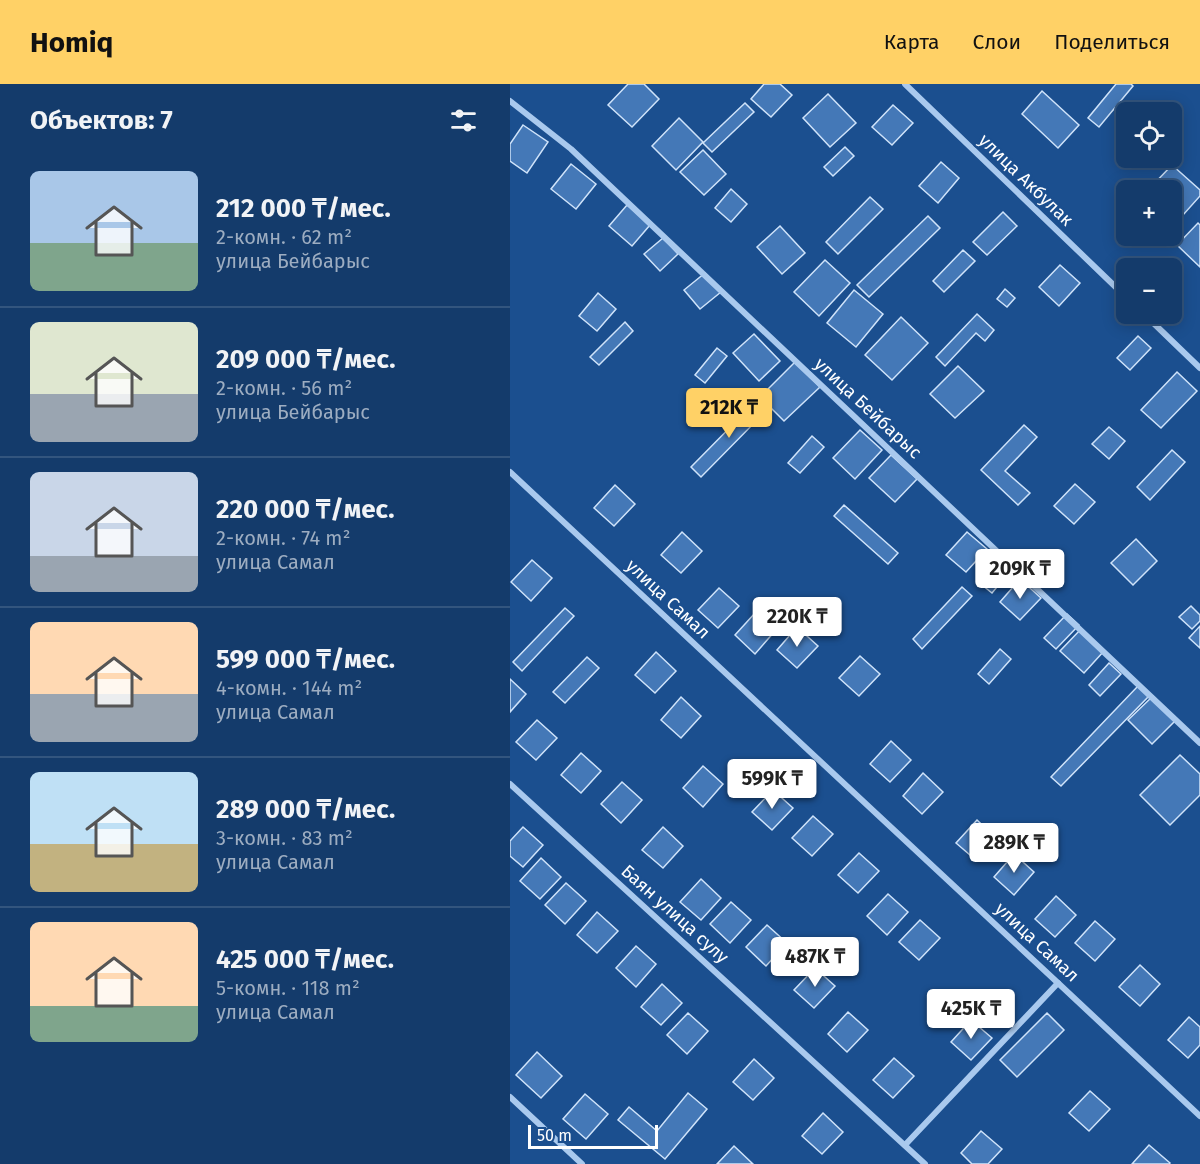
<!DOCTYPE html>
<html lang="ru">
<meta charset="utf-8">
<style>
:root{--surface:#143b6b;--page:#1d4271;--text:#f1f3f6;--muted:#9dadc1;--line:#33557e;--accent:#ffd166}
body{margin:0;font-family:"Fira Sans",sans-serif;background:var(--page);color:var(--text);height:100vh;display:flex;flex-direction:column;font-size:22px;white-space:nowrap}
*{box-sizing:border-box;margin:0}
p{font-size:20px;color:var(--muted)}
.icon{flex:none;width:33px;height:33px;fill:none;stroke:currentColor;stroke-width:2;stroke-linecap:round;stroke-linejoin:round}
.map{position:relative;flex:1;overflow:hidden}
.sheet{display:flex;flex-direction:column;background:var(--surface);width:510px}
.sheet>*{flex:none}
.controls{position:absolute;left:606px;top:18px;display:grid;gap:12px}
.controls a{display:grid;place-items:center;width:66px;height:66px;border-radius:9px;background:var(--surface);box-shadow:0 3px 15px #0003,0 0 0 2px var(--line);font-size:30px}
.scale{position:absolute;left:18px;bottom:15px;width:130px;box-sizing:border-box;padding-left:6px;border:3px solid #fff;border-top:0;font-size:16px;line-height:21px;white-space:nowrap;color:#fff;-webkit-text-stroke:4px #1b4f8f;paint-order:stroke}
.price{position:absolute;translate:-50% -51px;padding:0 14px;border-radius:6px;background:#fff;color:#222;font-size:20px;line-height:39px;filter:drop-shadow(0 2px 3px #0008)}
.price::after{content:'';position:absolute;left:50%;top:36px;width:18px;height:14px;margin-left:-9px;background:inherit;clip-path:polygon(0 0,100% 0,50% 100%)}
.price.active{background:var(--accent);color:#111}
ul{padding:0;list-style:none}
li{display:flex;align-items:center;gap:18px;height:150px;padding:0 30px}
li+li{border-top:2px solid var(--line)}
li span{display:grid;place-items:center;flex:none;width:168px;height:120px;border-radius:9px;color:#555}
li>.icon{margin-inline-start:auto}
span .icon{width:72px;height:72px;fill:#fffc;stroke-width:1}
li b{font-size:26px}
h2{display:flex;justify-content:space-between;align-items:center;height:72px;padding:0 30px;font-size:26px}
header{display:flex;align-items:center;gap:36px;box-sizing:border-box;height:84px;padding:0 30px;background:var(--accent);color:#111}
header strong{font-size:28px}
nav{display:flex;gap:33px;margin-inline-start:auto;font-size:21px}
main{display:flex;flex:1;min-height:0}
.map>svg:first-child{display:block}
.building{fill:#4478b7;stroke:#cfe3fa;stroke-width:1.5}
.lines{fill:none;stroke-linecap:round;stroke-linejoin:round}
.street{stroke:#a9c9ee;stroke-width:6}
.labels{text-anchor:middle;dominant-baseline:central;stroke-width:4.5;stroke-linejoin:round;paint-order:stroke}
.street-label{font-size:18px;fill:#fff;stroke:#1b4f8f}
</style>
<header>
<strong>Homiq</strong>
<nav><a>Карта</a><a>Слои</a><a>Поделиться</a></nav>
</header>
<main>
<section class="sheet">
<h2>Объектов: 7<svg class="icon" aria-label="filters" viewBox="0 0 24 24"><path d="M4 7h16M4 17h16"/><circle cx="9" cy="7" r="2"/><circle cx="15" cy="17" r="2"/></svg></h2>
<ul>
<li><span style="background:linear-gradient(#a9c7e8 60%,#7fa58c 0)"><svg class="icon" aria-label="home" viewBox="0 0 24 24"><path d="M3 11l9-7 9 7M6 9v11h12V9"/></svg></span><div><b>212 000 ₸/мес.</b><p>2-комн. · 62 m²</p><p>улица Бейбарыс</p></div></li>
<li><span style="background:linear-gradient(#dfe7d0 60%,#9aa5b1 0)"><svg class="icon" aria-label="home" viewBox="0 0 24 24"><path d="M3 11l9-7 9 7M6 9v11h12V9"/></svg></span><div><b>209 000 ₸/мес.</b><p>2-комн. · 56 m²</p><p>улица Бейбарыс</p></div></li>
<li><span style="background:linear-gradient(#c9d6e8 70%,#9aa5b1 0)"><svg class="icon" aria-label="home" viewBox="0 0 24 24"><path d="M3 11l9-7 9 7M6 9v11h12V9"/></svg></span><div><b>220 000 ₸/мес.</b><p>2-комн. · 74 m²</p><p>улица Самал</p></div></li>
<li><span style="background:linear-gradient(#ffd9b3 60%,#9aa5b1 0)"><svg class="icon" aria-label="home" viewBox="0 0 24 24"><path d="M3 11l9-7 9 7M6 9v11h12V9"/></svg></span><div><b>599 000 ₸/мес.</b><p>4-комн. · 144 m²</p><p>улица Самал</p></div></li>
<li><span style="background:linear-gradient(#bfe0f5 60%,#c2b280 0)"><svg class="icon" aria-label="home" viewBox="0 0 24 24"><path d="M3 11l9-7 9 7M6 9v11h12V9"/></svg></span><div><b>289 000 ₸/мес.</b><p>3-комн. · 83 m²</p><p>улица Самал</p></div></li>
<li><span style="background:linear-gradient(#ffd9b3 70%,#7fa58c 0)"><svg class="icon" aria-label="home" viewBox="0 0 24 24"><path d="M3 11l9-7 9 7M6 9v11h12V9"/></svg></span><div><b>425 000 ₸/мес.</b><p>5-комн. · 118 m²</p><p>улица Самал</p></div></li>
</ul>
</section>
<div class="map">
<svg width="690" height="1080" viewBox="0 0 690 1080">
<rect width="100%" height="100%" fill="#1b4f8f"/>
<g class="building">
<path d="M118,0h16l15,15 -27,28 -24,-22z"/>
<path d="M254,0h16l12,11 -21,22 -20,-18z"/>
<path d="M606,0h15l2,2 -34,41 -11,-9z"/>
<path d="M532,7l37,34 -21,23 -36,-34z"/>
<path d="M318,10l28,29 -26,24 -27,-29z"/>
<path d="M235,19l9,9 -42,40 -9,-9z"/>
<path d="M383,21l20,18 -21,22 -20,-18z"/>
<path d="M169,34l24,24 -27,28 -24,-24z"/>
<path d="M13,41l25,17 -21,31 -17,-12v-17z"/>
<path d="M335,63l9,9 -21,20 -9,-9z"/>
<path d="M193,66l23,24 -22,21 -24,-23z"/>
<path d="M431,78l18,16 -21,25 -19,-17z"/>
<path d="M61,80l25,20 -20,25 -25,-20z"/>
<path d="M662,81l28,25v6l-17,19 -11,-10v-15h-17l-4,-3z"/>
<path d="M221,105l16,15 -16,18 -16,-14z"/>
<path d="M360,113l13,12 -45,45 -12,-12z"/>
<path d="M117,121l23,20 -18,21 -23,-20z"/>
<path d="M493,128l14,14 -30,29 -14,-13z"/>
<path d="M418,132l12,12 -71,69 -12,-12z"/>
<path d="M688,139l2,2v42l-23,-22z"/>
<path d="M270,142l25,27 -23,21 -25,-27z"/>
<path d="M153,154l15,16 -18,17 -16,-17z"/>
<path d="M453,166l12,11 -31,31 -11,-11z"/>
<path d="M315,176l25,23 -31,33 -25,-24z"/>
<path d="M550,181l20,18 -21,23 -20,-19z"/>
<path d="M195,189l16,19 -21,17 -16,-19z"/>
<path d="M495,205l10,9 -8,9 -10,-8z"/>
<path d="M344,206l29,24 -27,33 -29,-24z"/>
<path d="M88,209l18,16 -19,22 -18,-15z"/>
<path d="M467,230l17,16 -9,11 -9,-8 -31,33 -9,-9z"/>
<path d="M391,233l27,26 -36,37 -27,-25z"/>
<path d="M115,238l8,9 -34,34 -9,-8z"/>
<path d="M244,250l26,27 -21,20 -26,-28z"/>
<path d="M628,252l13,12 -21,22 -13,-12z"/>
<path d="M207,264l10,8 -22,27 -10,-8z"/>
<path d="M285,278l25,25 -36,34 -24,-24z"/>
<path d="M448,282l26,25 -29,27 -25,-24z"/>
<path d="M667,288l20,19 -36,37 -20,-18z"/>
<path d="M246,317l10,10 -65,66 -10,-10z"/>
<path d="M514,341l13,12 -32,34 25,22 -12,12 -37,-35z"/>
<path d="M599,343l16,14 -16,18 -17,-15z"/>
<path d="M350,346l22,20 -27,29 -22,-21z"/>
<path d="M302,352l12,11 -24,26 -12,-10z"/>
<path d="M662,366l13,12 -35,38 -13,-13z"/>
<path d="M381,371l26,24 -22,23 -26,-24z"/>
<path d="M565,400l20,18 -21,22 -20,-18z"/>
<path d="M105,401l20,19 -21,22 -20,-18z"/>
<path d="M334,421l54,48 -10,11 -54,-48z"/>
<path d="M172,448l20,19 -21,22 -20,-18z"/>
<path d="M457,448l20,17 -21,23 -20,-17z"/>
<path d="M626,455l21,22 -24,24 -22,-22z"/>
<path d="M22,476l20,18 -21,23 -20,-19z"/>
<path d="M492,478l9,8 -19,23 -10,-8z"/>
<path d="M510,495l21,19 -21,22 -20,-18z"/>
<path d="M452,503l10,9 -50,53 -9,-10z"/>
<path d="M209,504l20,18 -21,22 -20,-18z"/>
<path d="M681,522l9,9v6l-8,8 -13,-12z"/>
<path d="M55,524l9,8 -52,55 -9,-9z"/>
<path d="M245,529l20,18 -20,23 -20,-19z"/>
<path d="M557,530l12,11 -23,24 -12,-11z"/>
<path d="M690,542v22l-11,-10z"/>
<path d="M287,543l21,19 -21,22 -20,-18z"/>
<path d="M571,545l23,22 -20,22 -24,-22z"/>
<path d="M490,565l11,10 -22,25 -11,-10z"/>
<path d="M146,568l20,19 -21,22 -20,-18z"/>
<path d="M350,572l20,18 -21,22 -20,-18z"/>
<path d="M77,573l12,11 -34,35 -12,-11z"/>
<path d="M599,579l12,11 -21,22 -11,-11z"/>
<path d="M0,595l16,15 -16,18z"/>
<path d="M628,602l11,10 -88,90 -10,-9z"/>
<path d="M643,612l23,24 -24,24 -24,-24z"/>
<path d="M171,613l20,19 -20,22 -20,-18z"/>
<path d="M27,636l20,18 -21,22 -20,-18z"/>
<path d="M381,657l20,19 -21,22 -20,-18z"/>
<path d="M71,669l20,18 -20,22 -20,-18z"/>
<path d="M670,671l20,19v21l-30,30 -30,-30z"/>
<path d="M193,682l20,18 -20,23 -20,-19z"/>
<path d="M413,689l20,19 -21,22 -19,-18z"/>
<path d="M112,698l20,18 -21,23 -20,-19z"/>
<path d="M263,706l20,18 -21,22 -20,-18z"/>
<path d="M303,732l20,18 -21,22 -20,-18z"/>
<path d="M467,736l20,19 -20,22 -21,-18z"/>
<path d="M13,743l20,18 -20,22 -13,-11v-15z"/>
<path d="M153,743l20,19 -20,22 -21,-18z"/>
<path d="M349,769l20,18 -21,22 -20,-18z"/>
<path d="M504,770l20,18 -20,23 -20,-18z"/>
<path d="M31,774l20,19 -21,22 -20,-18z"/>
<path d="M191,795l20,19 -20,22 -21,-18z"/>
<path d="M56,799l20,18 -21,23 -20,-19z"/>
<path d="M378,810l20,18 -21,23 -20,-19z"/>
<path d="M546,812l20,19 -21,22 -20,-18z"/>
<path d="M221,818l20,18 -21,23 -20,-19z"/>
<path d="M87,828l21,19 -21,22 -20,-18z"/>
<path d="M410,836l20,18 -21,22 -20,-18z"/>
<path d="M585,837l20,18 -20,22 -20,-18z"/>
<path d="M257,841l20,18 -21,23 -20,-19z"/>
<path d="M126,862l20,18 -20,23 -20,-19z"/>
<path d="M630,881l20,19 -20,22 -21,-19z"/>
<path d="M305,884l20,18 -21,22 -20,-18z"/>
<path d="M152,900l20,19 -21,22 -20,-18z"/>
<path d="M338,928l20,18 -21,22 -19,-18z"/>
<path d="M178,929l20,18 -21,23 -20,-19z"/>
<path d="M537,929l17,17 -47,47 -17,-17z"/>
<path d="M679,933l11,10v18l-12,13 -20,-18z"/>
<path d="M461,936l21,18 -21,22 -20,-18z"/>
<path d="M27,968l25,24 -21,22 -25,-23z"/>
<path d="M384,974l20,18 -21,22 -20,-18z"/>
<path d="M244,975l20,19 -21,22 -20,-18z"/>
<path d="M580,1007l20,18 -21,22 -20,-18z"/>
<path d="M178,1009l19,16 -42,50 -47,-39 11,-13 28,24z"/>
<path d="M75,1010l23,20 -22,25 -23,-20z"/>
<path d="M313,1029l20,19 -21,22 -20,-18z"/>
<path d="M471,1047l21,18 -14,15h-16l-11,-11z"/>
<path d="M639,1061l21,18 -1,1h-37z"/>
<path d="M224,1062l19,18h-36z"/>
</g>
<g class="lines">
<g class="street">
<path d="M395,0l221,213"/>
<path d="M0,17l61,48 629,594"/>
<path d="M634,230l56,54"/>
<path d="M0,388l548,511 142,133"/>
<path d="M0,700l415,380"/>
<path d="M0,1013l72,67"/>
<path d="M395,1061l153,-162"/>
</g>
</g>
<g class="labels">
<g class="street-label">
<text transform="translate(516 96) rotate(44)">улица Акбулак</text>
<text transform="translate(358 324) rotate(43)">улица Бейбарыс</text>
<text transform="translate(158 515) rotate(43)">улица Самал</text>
<text transform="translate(165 830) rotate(42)">Баян улица сулу</text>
<text transform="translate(527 858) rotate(43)">улица Самал</text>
</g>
</g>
</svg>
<div class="controls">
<a><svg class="icon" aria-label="locate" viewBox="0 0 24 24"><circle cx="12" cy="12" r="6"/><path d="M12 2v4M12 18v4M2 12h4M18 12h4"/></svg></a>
<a>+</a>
<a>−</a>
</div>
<div class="scale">50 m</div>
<b class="price active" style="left:219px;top:355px">212K ₸</b>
<b class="price" style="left:510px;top:516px">209K ₸</b>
<b class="price" style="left:287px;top:564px">220K ₸</b>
<b class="price" style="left:262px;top:726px">599K ₸</b>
<b class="price" style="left:504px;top:790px">289K ₸</b>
<b class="price" style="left:305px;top:904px">487K ₸</b>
<b class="price" style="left:461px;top:956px">425K ₸</b>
</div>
</main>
